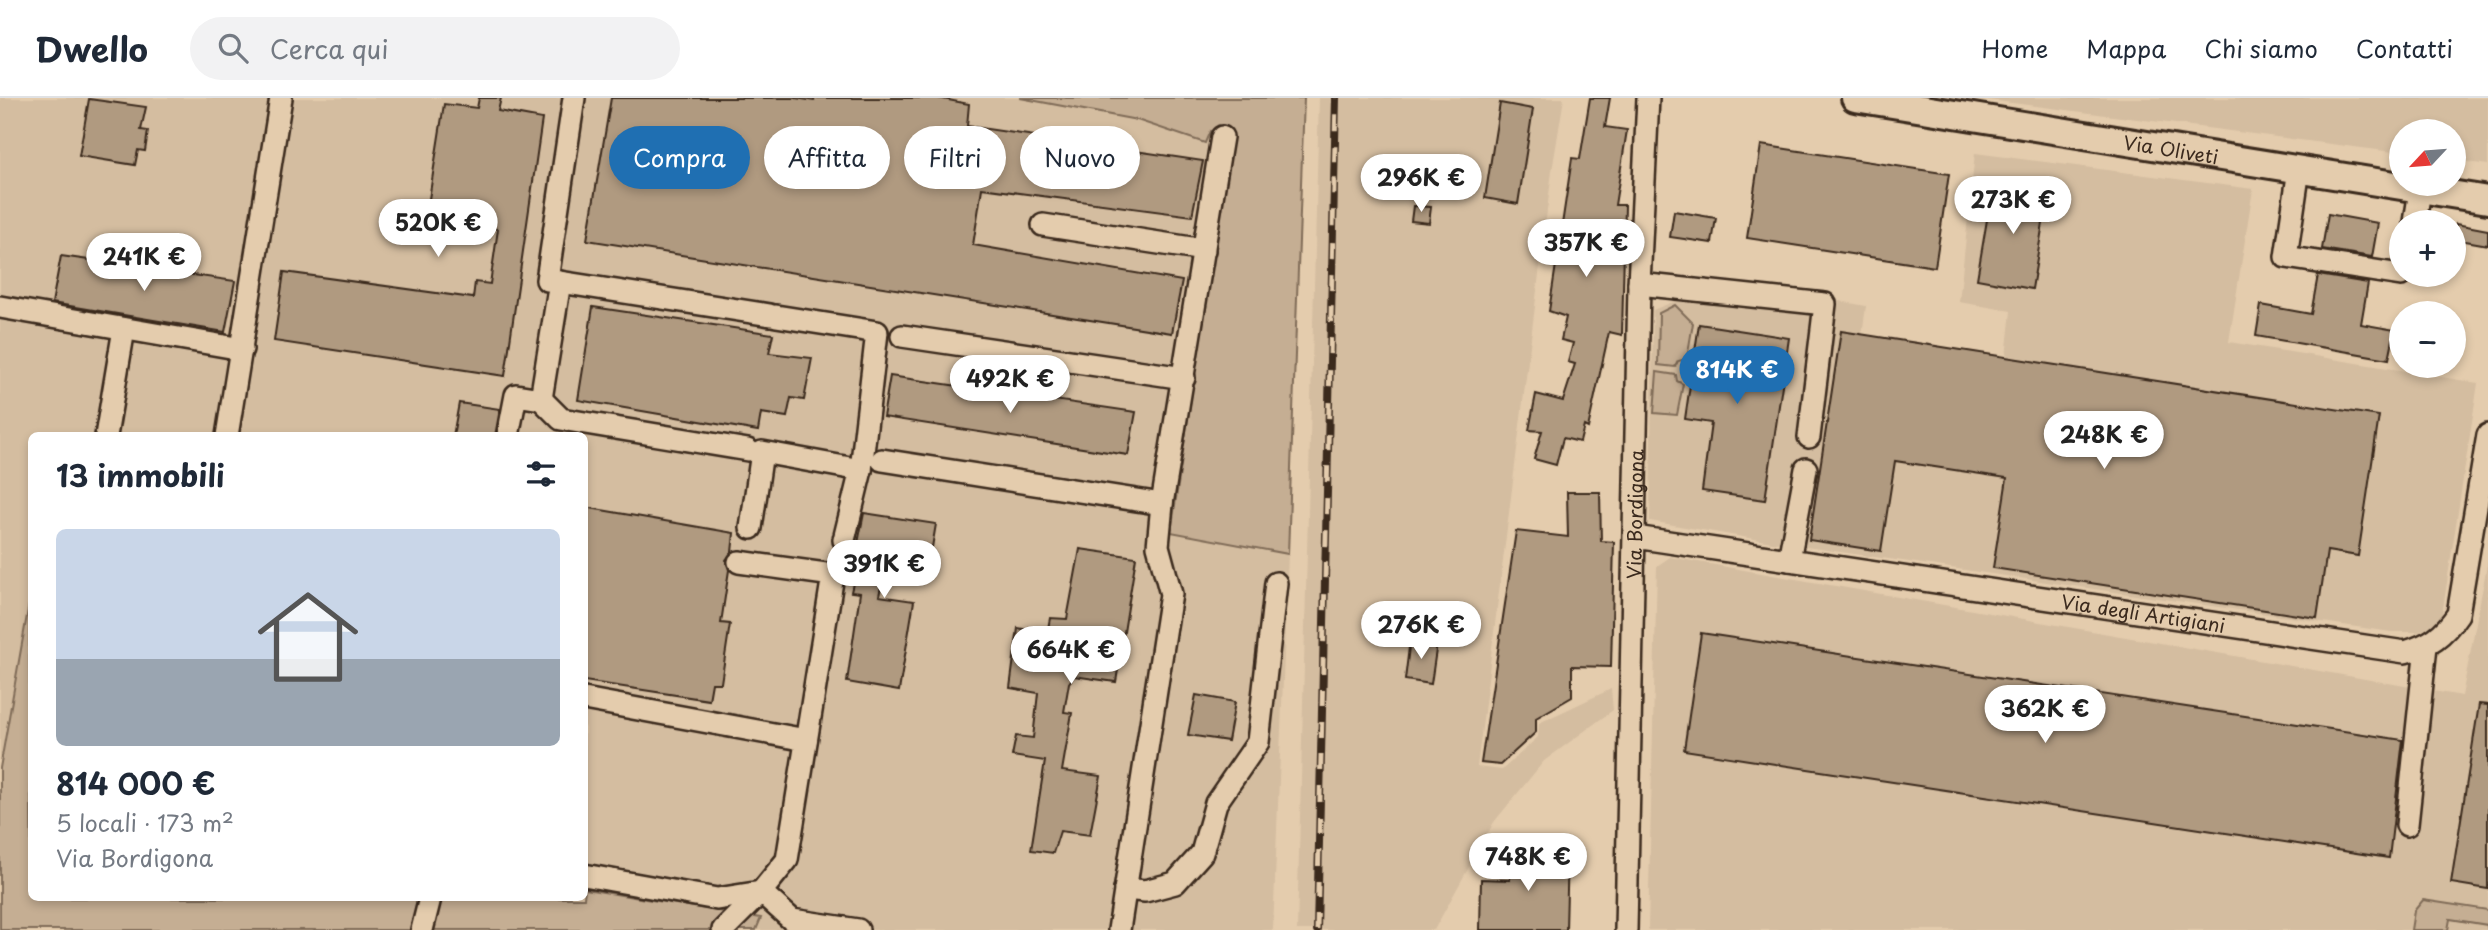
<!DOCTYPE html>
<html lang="it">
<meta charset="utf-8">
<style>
:root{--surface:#fff;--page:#f2f2f3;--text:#1f2937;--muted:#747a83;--line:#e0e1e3;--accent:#1f6fb2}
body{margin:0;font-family:"Playpen Sans",sans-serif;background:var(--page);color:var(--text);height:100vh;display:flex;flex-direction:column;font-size:26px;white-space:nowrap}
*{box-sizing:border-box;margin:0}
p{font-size:23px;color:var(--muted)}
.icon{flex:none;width:38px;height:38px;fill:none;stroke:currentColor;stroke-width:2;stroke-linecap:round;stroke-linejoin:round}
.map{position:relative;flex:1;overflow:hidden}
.drawer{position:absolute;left:28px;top:334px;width:560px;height:469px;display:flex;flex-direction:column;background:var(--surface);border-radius:10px;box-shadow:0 4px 10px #0003}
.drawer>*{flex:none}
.top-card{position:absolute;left:609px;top:28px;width:665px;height:63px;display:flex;gap:14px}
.needle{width:46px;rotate:244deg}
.tools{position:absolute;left:2389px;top:21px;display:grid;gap:14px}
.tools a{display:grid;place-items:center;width:77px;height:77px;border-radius:50%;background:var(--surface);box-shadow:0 4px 10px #0003;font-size:35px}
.price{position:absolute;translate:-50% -60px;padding:0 16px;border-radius:24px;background:#fff;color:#222;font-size:23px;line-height:46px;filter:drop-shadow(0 2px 4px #0008)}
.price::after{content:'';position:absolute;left:50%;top:42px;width:21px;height:16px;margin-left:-10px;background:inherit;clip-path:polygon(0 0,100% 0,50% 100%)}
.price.active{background:var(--accent);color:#fff}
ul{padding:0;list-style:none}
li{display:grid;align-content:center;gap:14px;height:371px;padding:0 28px}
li+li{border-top:2px solid var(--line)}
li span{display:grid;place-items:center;height:217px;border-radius:10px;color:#555}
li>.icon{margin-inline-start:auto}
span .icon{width:126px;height:126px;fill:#fffc;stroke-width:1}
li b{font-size:30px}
h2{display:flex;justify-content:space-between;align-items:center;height:84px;padding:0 28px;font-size:30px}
.chip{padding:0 24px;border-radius:32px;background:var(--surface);box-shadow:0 4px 10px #0003;font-size:24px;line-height:63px}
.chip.active{background:var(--accent);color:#fff}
header{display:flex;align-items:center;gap:42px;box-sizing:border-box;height:98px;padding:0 35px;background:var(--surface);border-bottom:2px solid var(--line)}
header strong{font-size:33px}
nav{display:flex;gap:38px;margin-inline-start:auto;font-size:24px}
.search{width:490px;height:63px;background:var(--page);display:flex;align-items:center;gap:18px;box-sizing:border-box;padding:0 24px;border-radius:38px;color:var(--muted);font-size:26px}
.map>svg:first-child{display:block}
.built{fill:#d4bda0}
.green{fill:#c5ae93;stroke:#806c58;stroke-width:2}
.building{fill:#b09a80;stroke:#3b2a1e;stroke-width:2}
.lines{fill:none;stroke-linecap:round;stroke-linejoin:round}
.minor-casing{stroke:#3b2a1e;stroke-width:26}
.major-casing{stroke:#3b2a1e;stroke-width:32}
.minor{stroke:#e4ccad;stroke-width:21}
.major{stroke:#e4ccad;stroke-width:26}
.rail-casing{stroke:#3b2a1e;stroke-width:8}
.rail{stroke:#e4ccad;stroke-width:5;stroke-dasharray:16;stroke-linecap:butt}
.labels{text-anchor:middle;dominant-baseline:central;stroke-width:5;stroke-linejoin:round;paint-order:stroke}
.street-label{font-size:19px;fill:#3b2a1e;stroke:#e4ccad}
</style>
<header>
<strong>Dwello</strong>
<div class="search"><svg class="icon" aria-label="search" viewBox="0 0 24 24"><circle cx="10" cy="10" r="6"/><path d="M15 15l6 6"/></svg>Cerca qui</div>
<nav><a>Home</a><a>Mappa</a><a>Chi siamo</a><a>Contatti</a></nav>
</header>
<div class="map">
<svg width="2488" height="832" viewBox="0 0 2488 832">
<rect width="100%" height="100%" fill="#e4ccad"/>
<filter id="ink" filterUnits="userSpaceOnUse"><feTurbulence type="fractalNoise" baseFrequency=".0143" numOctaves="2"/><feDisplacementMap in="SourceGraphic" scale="14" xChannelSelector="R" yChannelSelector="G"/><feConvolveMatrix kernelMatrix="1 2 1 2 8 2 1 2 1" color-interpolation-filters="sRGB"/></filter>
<g filter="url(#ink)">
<g class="built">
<path d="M0,0h1020l117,22 67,23 5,-12 21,4 -58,397 116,22 -15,376h-517l5,-11 -44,-10 -132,-20 -1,-453h-552l-1,168 -31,164z"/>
<path d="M1319,0h245l-12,73 -75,596 25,3 36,-33 1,-14 72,-34 2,21 -69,51 -50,61 -60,108h-137z"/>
<path d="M1973,0h515v67l-34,-5v-29h-53v22z"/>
<path d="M1975,55l278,36 -24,153 249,41 -37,238 -22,11h-28l-619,-90 -122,-21 3,-211 37,-15h117l59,11 -4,29 144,22 5,-46 -52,-9z"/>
<path d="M1670,459l792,139 26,-136v370h-840l9,-364z"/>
</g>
<g class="green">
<path d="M1020,0h284l-16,456 -117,-22 59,-396 -20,-5 -5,12 -68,-23z"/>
<path d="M1675,207l18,18 -6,36 -9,2 -3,6 -17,-2 1,-52z"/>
<path d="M1657,274l19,3 1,6 6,3 -6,31 -23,-2z"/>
<path d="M29,506l3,294h552l1,-9 176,29 -5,12h-756v-162z"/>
<path d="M2423,802l65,10v20l-1,-5 -37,-6 -2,11h-37l3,-19z"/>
</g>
<g class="building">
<path d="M479,0h22l-3,13 44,8 -37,257 -231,-35 10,-69 189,26 2,-16 15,2 8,-55 -72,-11 18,-114 33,4z"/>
<path d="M611,0h184l19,3 1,-3h123l31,6 -2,22 236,35 -11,55 -210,-28 -9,57 209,36 -10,52 -585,-93z"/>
<path d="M1590,0h20l-5,29 22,3 -12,75h10l-3,130 -13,-3 -21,96 -4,-2 -4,16 -17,-4 -7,27 -22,-6 8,-28 -13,-1 7,-36 27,7 12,-37 -7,-2 5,-19 -12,-3 5,-23 -17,-6 23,-153 8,1z"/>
<path d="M89,1l57,8 -5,23 7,1 -3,20 -7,-1 -3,15 -56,-9z"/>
<path d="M1500,5l33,6 -15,95 -33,-6z"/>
<path d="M1761,47l188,29 -14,93 -188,-29z"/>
<path d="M1993,86l55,9 -16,96 -55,-10z"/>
<path d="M1413,108l18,1 -2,16 -18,-2z"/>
<path d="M1674,113l42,7 -4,25 -42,-6z"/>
<path d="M2328,116l50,9 -6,34 -50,-8z"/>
<path d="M2456,126l32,6v15l-34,-6z"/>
<path d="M61,158l174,25 -10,51 -173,-29z"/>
<path d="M2318,177l50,8 -7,41 34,6 -6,29 -133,-23 5,-31 50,9z"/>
<path d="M593,209l180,27 -4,19 43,5 -8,42 -13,-2 -4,19 -26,-4 -3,18 -180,-31z"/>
<path d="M1699,226l90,14 -24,162 -63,-9 9,-68 -26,-4z"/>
<path d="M1841,233l538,85 -21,140 -31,-5 -10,67 -324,-50 14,-90 -112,-17 -14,90 -72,-11z"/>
<path d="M890,278l246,36 -8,43 -245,-38z"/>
<path d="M459,305l41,6 -5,27h-42z"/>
<path d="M1567,394h33l1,49 13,1 -3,125 -39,-1v31l-36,21v14l-36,33 -19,-2 35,-232 52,6z"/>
<path d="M584,409l150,26 -2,19 -6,8 3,10 -8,53 9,1 -9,59h-9l-3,17 -125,-19z"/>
<path d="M864,415l72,11 -6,35 -42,-6 -9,43 35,5 -15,90 -52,-9 13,-89 -9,-1 10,-43 -4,-1z"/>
<path d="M1080,451l56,8 -20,125 -42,-6 -5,7 -5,29 8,1 -10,58 39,5 -11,59 -30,-4 -7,22 -22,-3 14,-89 -33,-5 4,-20 17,2 5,-45 -28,-5 8,-60 29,6 3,-16 17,1z"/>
<path d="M1701,535l702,107 -14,118 -705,-108z"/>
<path d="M1410,541l27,4 -6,41 -26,-4z"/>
<path d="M1196,597l39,7 -7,39 -40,-6z"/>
<path d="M2479,606l9,1v184l-37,-6z"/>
<path d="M1510,750l58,2 -2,80h-86l1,-51 29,1z"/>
</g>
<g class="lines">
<defs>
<g id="minor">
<path d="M574,0l-27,182 223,35"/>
<path d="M2299,71l-13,88 115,18"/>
<path d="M2415,124l5,-32"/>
<path d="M1043,127l161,25"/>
<path d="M1639,186l186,20 -16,133"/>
<path d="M0,209l242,42"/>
<path d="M776,218l101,16 -16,138"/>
<path d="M902,238l282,42"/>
<path d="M541,301l20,20 187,31"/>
<path d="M106,338l18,-107"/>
<path d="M227,338l54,-338"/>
<path d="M508,338l8,-41 25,4 19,-117"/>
<path d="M882,362l280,44"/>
<path d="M751,430l11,-76 99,18 -17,70"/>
<path id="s1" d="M1635,439l770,115c25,-7 38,-16 53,-38l30,-179"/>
<path d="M1789,462l17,-91"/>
<path d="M739,464l94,13 -46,285 -26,32 31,28 66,10"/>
<path d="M584,601l222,41"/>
<path d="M2407,727l19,-179"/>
<path d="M584,777l133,24 44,-7"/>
<path d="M1125,791l20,2 30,-8 27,-30 14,-50 42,-61 18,-159"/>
<path d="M422,832l8,-32"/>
<path d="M723,832l38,-38"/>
<path d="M1119,832l52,-336 -13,-48 4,-42 60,-367"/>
<path id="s2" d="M1626,832l13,-646 9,-186"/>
</g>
<g id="major">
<path id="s3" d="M1855,0l633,102"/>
</g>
</defs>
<use href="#minor" class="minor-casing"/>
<use href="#major" class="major-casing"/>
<use href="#minor" class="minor"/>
<use href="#major" class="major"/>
<defs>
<path id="rail" d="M1317,832l19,-832"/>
</defs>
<use href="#rail" class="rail-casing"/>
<use href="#rail" class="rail"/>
</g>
</g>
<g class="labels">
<g class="street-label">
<text stroke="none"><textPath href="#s3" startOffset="320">Via Oliveti</textPath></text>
<text stroke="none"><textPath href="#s2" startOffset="416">Via Bordigona</textPath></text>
<text stroke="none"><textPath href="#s1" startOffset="514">Via degli Artigiani</textPath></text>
</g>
</g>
</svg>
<div class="tools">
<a><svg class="needle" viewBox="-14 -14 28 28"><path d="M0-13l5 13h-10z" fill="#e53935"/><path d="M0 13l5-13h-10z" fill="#747a83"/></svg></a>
<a>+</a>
<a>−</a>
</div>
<b class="price" style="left:1421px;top:116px">296K €</b>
<b class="price" style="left:2013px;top:138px">273K €</b>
<b class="price" style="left:438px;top:161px">520K €</b>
<b class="price" style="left:1586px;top:181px">357K €</b>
<b class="price" style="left:144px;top:195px">241K €</b>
<b class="price active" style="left:1737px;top:308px">814K €</b>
<b class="price" style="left:1010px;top:317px">492K €</b>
<b class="price" style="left:2104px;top:373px">248K €</b>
<b class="price" style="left:884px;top:502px">391K €</b>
<b class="price" style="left:1421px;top:563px">276K €</b>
<b class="price" style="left:1071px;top:588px">664K €</b>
<b class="price" style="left:2045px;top:647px">362K €</b>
<b class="price" style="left:1528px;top:795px">748K €</b>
<div class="top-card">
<a class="chip active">Compra</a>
<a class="chip">Affitta</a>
<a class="chip">Filtri</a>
<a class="chip">Nuovo</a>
</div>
<section class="drawer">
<h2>13 immobili<svg class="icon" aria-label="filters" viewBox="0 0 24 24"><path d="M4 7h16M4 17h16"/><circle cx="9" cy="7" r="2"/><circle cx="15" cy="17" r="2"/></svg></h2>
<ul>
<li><span style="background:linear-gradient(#c9d6e8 60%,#9aa5b1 0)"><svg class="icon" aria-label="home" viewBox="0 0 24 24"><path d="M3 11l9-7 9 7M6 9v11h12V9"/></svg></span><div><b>814 000 €</b><p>5 locali · 173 m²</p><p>Via Bordigona</p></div></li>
</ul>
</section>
</div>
